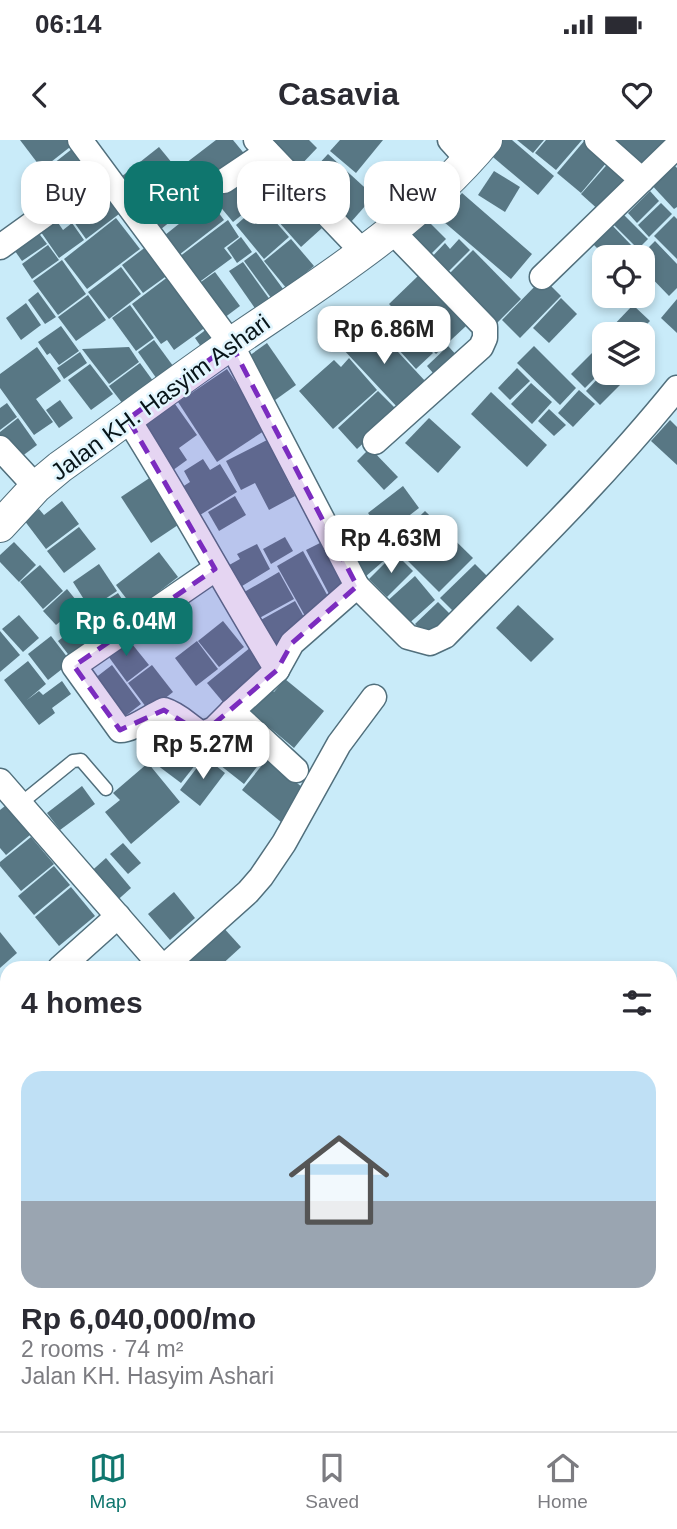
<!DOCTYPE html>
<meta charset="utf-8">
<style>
:root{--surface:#fff;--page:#f7f7f7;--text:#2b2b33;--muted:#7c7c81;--line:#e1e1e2;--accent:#0f766e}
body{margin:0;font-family:Arial,sans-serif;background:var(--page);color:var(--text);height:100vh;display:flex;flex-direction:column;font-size:26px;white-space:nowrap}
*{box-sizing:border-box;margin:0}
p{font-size:23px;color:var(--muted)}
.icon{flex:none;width:38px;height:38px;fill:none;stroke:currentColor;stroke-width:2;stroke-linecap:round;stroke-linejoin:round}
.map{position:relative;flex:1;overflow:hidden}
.sheet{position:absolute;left:0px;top:821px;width:677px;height:471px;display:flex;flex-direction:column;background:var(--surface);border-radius:21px 21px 0 0;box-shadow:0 4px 10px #0003}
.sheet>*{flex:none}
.hud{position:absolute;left:21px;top:21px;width:635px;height:63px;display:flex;gap:14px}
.tools{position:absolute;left:592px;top:105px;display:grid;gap:14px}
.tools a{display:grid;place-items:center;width:63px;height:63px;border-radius:14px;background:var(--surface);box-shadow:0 4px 10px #0003;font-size:35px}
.price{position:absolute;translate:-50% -60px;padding:0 16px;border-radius:14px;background:#fff;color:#222;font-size:23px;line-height:46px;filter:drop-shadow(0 2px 4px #0008)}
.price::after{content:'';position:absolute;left:50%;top:42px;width:21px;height:16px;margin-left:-10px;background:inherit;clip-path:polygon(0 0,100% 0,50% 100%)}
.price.active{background:var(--accent);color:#fff}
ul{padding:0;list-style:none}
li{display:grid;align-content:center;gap:14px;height:371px;padding:0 21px}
li span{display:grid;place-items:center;height:217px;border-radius:21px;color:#555}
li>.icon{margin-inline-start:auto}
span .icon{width:126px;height:126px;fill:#fffc;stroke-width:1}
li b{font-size:30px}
h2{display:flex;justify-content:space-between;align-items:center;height:84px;padding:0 21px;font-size:30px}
.tag{padding:0 24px;border-radius:21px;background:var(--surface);box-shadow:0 4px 10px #0003;font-size:24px;line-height:63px}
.tag.active{background:var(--accent);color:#fff}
.status{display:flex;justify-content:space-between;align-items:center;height:49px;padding:0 35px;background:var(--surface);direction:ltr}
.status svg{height:19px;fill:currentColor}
header{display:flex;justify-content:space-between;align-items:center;height:91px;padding:0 21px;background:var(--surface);font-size:32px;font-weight:700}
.dock{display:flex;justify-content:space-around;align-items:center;height:98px;border-top:2px solid var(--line);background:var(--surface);font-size:19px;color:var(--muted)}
.dock a{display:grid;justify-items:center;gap:4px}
.dock .active{color:var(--accent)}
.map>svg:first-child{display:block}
.building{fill:#587784}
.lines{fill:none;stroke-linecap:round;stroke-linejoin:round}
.service-casing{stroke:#516f7c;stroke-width:15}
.minor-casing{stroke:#516f7c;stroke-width:27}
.tertiary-casing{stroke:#516f7c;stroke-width:34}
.service{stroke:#fff;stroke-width:12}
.minor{stroke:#fff;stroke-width:24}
.tertiary{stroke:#fff;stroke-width:32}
.marked{fill:#7b2cbf;fill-opacity:0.2;stroke:#7b2cbf;stroke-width:5;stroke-dasharray:14 9;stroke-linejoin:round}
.labels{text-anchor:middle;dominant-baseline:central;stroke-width:5;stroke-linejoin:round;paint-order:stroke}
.street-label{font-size:24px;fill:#081519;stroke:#e2f6fe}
</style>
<div class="status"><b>06:14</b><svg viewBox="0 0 49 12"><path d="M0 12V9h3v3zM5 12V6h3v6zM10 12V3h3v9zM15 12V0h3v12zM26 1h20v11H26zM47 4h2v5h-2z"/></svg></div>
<header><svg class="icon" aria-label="back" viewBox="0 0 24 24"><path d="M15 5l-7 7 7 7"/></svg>Casavia<svg class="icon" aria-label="heart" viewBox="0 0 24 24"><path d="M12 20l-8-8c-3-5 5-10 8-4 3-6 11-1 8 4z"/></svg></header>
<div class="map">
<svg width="677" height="1291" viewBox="0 0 677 1291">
<rect width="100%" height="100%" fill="#c9ebf9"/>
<g class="building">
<path d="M20,0h59l-37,29z"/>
<path d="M216,0h17l14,17 -41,32 -20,-26z"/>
<path d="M269,0h40l8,8 -18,19z"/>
<path d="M340,0h43l-27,33 -26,-22z"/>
<path d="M497,0h15l42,36 -16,19 -51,-43z"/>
<path d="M517,0h27l-11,13z"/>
<path d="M546,0h36l-26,30 -21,-17z"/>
<path d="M585,0h8l19,16 -31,37 -24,-20z"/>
<path d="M615,0h54l-25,33z"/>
<path d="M77,5l15,20 -33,26 -15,-20z"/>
<path d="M159,7l18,22 -43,35 -18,-23z"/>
<path d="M328,14l46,42 -23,26 -47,-42z"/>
<path d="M612,19l20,18 -31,35 -20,-18z"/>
<path d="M670,21l7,7v39l-3,2 -26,-28z"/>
<path d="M258,23l21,26 -17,14 -22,-27z"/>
<path d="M185,25l22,28 -23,19 -22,-28z"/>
<path d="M494,31l26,16 -15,25 -27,-17z"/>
<path d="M238,38l20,24 -25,20 -20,-24z"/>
<path d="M101,41l22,30 -37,28 -22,-31z"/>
<path d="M163,48l19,24 -27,22 -19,-24z"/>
<path d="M650,51l9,10 -22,22 -9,-10z"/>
<path d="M290,52l32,36 -21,19 -32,-36z"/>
<path d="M462,53l70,61 -21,25 -67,-57 6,-7 -4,-3z"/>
<path d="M209,60l15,20 -49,38 -15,-19z"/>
<path d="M661,63l11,11 -23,23 -11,-12z"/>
<path d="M260,64l29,33 -25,22 -28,-34z"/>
<path d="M618,69l30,30 -10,10 -30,-30z"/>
<path d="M52,74l11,16 9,-7 12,17 -25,18 -23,-33z"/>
<path d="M423,76l23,23 -18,18 -23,-24z"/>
<path d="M674,76l3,3v40l-23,-23z"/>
<path d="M116,78l24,31 -53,40 -23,-30z"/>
<path d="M228,80l11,17 -15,11 8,10 -38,28 -19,-26z"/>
<path d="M607,80l29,30 -6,7h-24l-18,-18z"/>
<path d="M34,87l13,17 -25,17 -12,-17z"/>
<path d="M241,97l11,15 -15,11 -10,-15z"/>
<path d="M291,99l23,27 -27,23 -23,-28z"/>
<path d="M459,99l11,11 -26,26 -15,-16 16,-17 5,6z"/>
<path d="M655,101l22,23v24l-8,8 -27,-28v-11h-3z"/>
<path d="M151,103l21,29 -29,21 -21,-28z"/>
<path d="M48,105l11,15 -27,19 -10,-15z"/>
<path d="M473,110l48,49 -28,28 -48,-49z"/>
<path d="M256,112l30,41 -12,9 -30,-41z"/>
<path d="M62,120l24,34 -28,21 -25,-34z"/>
<path d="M243,122l30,42 -14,10 -30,-43z"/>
<path d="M121,127l20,27 -32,25 -21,-27z"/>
<path d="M215,132l25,34 -20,15 -26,-34z"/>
<path d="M173,133l37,51 -36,26 -7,-10 -6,4 -29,-40z"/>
<path d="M418,136l48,50 -30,28 -47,-50z"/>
<path d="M543,138l18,18 -41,42 -18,-18z"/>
<path d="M38,152l18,25 -11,7 -17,-24z"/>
<path d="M88,155l18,25 -30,21 -18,-24z"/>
<path d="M561,158l16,16 -28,29 -16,-15z"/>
<path d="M677,159v34l-16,-15z"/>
<path d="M26,163l15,22 -20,15 -15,-22z"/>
<path d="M130,165l24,33 -18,13 -24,-33z"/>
<path d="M633,165l17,16 -13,13h-24l-4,-4z"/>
<path d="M370,182l57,61 -28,26 -57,-61z"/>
<path d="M212,185l10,13 -18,13 -9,-13z"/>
<path d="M61,186l18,25 -20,14 -9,-12 -3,2 -9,-13z"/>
<path d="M408,186l25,27 -17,16 -25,-28z"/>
<path d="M154,200l22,30 -17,12 -21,-30z"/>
<path d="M604,201v28l-19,19 -14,-14z"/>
<path d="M267,203l29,42 -25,18 -29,-42z"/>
<path d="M448,206l13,14 -22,20 -12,-14z"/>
<path d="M534,206l42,42 -16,17 -43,-42z"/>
<path d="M37,207l24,34 -25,18 17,23 -19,13 -34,-47v-14z"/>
<path d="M129,207l10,15 -30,22 -27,-35z"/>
<path d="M80,212l7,11 -23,16 -7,-11z"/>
<path d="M349,218l28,32 -44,39 -34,-38 35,-31 7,7z"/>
<path d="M140,223l16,22 -30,23 -17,-22z"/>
<path d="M90,224l23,30 -22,16 -23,-30z"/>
<path d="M517,228l13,13 -20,19 -12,-12z"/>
<path d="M227,229l40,60 -50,33 -39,-60z"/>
<path d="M603,233h29l-32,32 -14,-14z"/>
<path d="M531,243l21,19 -20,22 -21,-20z"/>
<path d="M579,250l16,14 -22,23 -15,-14z"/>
<path d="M378,251l20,20 -41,38 -19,-21z"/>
<path d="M491,252l56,53 -20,22 -56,-53z"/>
<path d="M60,260l13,18 -14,10 -13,-18z"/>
<path d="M7,263l10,14 -17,13v-22z"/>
<path d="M175,264l22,31 -18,13 8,12 -18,13 -31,-43z"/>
<path d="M549,269l17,16 -12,11 -16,-15z"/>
<path d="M18,278l19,27 -20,15 -17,-23v-5z"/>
<path d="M429,278l32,29 -23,26 -33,-30z"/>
<path d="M670,280l7,7v38l-26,-24z"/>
<path d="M267,300l28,56 -26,14 -14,-27 -14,7 -15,-29z"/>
<path d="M370,308l28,29 -14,13 -27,-29z"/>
<path d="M203,319l7,11 10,-6 17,28 -45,28 -13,-31 11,-7 -6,-11z"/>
<path d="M154,335l30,46 -33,22 -30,-46z"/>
<path d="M403,346l16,22 -35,27 -16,-22z"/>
<path d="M235,356l11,19 -27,16 -11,-19z"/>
<path d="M62,361l17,23 -33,25 -22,-29 15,-11 5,6z"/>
<path d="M425,371l48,47 -34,34 -48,-48z"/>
<path d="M79,387l17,22 -32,24 -17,-22z"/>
<path d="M377,390l18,21 -30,26 -18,-20z"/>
<path d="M285,397l8,14 -22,13 -8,-15z"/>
<path d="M14,402l22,23 -17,17 -19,-20v-7z"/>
<path d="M320,403l25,45 -15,8 -24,-46z"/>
<path d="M257,404l13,25 -36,22 -12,-22 18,-10 -3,-5z"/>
<path d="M303,411l28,51 -26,14 -28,-50z"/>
<path d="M159,412l19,25 -43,33 -19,-25z"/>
<path d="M395,413l18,18 -26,26 -18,-18z"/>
<path d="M99,424l18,27 -27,18 -17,-27z"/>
<path d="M475,424l13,13 -35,34 -13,-13z"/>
<path d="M40,425l23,26 -20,18 -23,-27z"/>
<path d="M279,432l15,27 -40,22 -15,-26z"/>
<path d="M415,436l20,24 -30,27 -21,-23z"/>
<path d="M67,449l13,16 -24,20 -13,-14z"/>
<path d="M118,453l17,26 -26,18 -18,-27z"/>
<path d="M295,461l14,25 -36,20 -14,-25z"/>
<path d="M438,462l12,12 -23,23 -12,-13z"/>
<path d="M518,465l36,34 -23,23 -35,-34z"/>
<path d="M19,475l20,23 -16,14 -21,-23z"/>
<path d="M91,480l14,19 -11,9 -14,-19z"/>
<path d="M223,481l21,26 -25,20 -21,-26z"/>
<path d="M76,487l15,21 -17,14 -16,-21z"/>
<path d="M0,491l20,24 -20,17z"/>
<path d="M124,494l25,31 -22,17 -24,-33z"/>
<path d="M51,496l20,26 -23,18 -20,-26z"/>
<path d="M197,501l21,28 -22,17 -21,-28z"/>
<path d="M251,507l21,25 -44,36 -21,-25z"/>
<path d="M28,521l18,23 -19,16 12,-9 4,4 19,-14 9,13 -19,14 3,5 -16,12 -35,-45z"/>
<path d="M112,525l29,39 -22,17 -29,-39z"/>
<path d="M152,525l21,27 -24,19 -21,-28z"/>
<path d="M285,539l39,32 -30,37 -49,-41 20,-23 9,8z"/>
<path d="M176,585l31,25 -26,33 -32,-24z"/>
<path d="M227,598l32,26 -15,20 -38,-30 10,-13 5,5z"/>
<path d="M205,617l20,16 -25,33 -20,-16z"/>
<path d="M267,619l40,32 -26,31 -39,-32z"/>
<path d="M148,623l32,39 -49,42 -26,-32 15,-12 -7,-7z"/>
<path d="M82,646l13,18 -35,26 -13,-17z"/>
<path d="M5,666l25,29 -24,20 -6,-7v-38z"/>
<path d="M31,697l23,27 -33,27 -21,-25v-4z"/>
<path d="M123,703l18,20 -13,11 -18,-20z"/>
<path d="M106,718l25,30 -19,17 -26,-29z"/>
<path d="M54,726l16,19 -36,30 -16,-19z"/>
<path d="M71,747l24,29 -36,30 -24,-29z"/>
<path d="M174,752l21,26 -25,22 -22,-26z"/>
<path d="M221,785l20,22 -23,21h-42z"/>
<path d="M0,792l17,21 -17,15z"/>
<path d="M0,899l7,7v21l-7,7z"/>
<path d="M0,957l7,8v22l-7,6z"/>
<path d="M6,1033l1,26 -7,4v-26z"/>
<path d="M7,1061v24l-3,1 -4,-7v-13z"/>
<path d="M7,1090v37l-7,-9v-22z"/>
<path d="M99,1284h26l-3,7h-12z"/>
<path d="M256,1284h23l4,3 -2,4h-28z"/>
</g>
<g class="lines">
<defs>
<path id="service" d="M20,664l53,-43 8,-1 25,29"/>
<g id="minor">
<path d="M80,0l151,204 126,242 51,51 22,6 15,-7c79,-80 161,-160 232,-248"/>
<path d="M256,0l108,113"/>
<path d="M450,0l19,21"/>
<path d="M597,0l45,40"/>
<path d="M224,41l43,-29"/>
<path d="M0,107l103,-74"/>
<path d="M542,137l135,-131"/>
<path d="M128,279c52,82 98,168 149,251"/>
<path d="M375,302l106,-95 4,-9v-11l-94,-97"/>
<path d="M0,308l36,39"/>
<path d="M215,429l-141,97 46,64c11,1 32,-15 44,-20 16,5 24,16 38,24l12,-5 18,-18"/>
<path d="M296,630l-64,-59 45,-41 15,-27 65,-57"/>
<path d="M0,641l163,187 85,-76 13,-15 23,-34 55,-99 35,-47"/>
<path d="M60,828l58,-52"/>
<path d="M0,885l7,-7"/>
<path d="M0,1009l7,9"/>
<path d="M0,1172l7,-6"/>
<path d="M153,1284l11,7"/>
<path d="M669,1284l7,7"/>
<path d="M80,1291l5,-7"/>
</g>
<path id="tertiary" d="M0,386l36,-39 24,-20c59,-42 117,-86 178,-128 87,-59 180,-117 248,-199"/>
</defs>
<use href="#service" class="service-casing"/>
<use href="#minor" class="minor-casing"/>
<use href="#tertiary" class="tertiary-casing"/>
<use href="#service" class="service"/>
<use href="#minor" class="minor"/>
<use href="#tertiary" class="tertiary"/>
</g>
<path class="marked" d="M231,204l126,242 -65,57 -15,27 -75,64 -38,-24 -44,20 -46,-64 141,-97 -87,-150z"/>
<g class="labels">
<g class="street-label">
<text transform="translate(160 257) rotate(-36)">Jalan KH. Hasyim Ashari</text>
</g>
</g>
</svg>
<div class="tools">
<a><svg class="icon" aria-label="locate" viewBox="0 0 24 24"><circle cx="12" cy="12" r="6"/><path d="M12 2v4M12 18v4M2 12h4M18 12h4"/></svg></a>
<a><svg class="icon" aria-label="layers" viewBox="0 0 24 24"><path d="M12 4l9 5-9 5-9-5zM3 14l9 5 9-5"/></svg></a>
</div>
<b class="price" style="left:384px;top:226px">Rp 6.86M</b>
<b class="price" style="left:391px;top:435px">Rp 4.63M</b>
<b class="price active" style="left:126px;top:518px">Rp 6.04M</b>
<b class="price" style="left:203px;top:641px">Rp 5.27M</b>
<div class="hud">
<a class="tag">Buy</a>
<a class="tag active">Rent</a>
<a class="tag">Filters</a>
<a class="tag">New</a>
</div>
<section class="sheet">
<h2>4 homes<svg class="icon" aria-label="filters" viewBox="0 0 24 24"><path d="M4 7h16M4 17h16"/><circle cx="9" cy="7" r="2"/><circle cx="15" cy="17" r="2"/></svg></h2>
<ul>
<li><span style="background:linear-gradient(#bfe0f5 60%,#9aa5b1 0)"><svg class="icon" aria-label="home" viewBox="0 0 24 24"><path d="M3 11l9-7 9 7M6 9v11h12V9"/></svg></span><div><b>Rp 6,040,000/mo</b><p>2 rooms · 74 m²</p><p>Jalan KH. Hasyim Ashari</p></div></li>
</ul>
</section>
</div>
<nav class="dock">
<a class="active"><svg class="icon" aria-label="map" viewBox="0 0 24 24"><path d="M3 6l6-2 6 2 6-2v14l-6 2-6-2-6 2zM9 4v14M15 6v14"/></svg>Map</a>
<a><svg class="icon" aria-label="saved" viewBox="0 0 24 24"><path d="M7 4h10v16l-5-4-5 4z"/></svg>Saved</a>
<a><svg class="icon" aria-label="home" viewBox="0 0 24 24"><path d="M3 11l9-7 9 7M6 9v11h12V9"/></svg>Home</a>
</nav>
